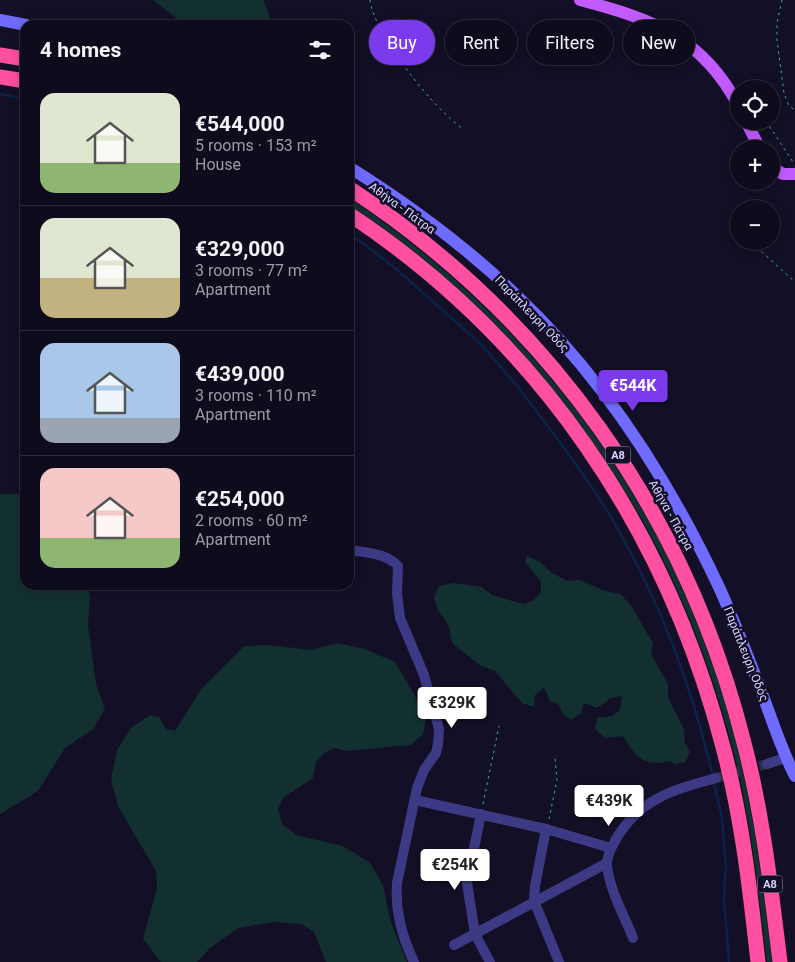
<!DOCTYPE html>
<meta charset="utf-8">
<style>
:root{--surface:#0e0b1c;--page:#1c1929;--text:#f1f3f6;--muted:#9b9ba3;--line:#2e2b3b;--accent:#7c3aed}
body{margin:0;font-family:Roboto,sans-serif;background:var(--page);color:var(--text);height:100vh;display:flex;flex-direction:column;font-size:19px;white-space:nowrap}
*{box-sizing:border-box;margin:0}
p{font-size:16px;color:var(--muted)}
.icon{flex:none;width:28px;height:28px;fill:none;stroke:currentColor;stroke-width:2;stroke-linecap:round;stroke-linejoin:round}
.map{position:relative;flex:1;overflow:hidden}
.details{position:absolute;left:20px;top:20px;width:334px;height:570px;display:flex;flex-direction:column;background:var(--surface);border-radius:15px;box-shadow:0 2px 12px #0003,0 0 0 1px var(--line)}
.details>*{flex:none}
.banner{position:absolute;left:369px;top:20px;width:351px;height:45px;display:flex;gap:10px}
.buttons{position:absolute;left:730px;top:80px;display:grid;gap:10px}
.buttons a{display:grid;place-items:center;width:50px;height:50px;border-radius:50%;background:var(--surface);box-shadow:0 2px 12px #0003,0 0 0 1px var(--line);font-size:25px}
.price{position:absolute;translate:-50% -42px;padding:0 11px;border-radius:5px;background:#fff;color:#222;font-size:16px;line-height:32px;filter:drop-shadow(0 1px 2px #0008)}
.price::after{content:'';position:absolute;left:50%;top:30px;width:15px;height:11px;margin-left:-8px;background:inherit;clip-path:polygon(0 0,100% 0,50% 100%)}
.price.current{background:var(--accent);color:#fff}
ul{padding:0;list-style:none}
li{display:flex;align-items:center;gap:15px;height:125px;padding:0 20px}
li+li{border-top:1px solid var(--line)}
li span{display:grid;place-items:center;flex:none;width:140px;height:100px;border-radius:15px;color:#555}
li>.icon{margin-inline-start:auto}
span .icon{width:60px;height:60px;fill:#fffc;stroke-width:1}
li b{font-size:21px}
h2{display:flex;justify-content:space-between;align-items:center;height:60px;padding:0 20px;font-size:21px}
.pill{padding:0 18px;border-radius:22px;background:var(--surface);box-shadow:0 2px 12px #0003,0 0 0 1px var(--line);font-size:18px;line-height:45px}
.pill.current{background:var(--accent);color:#fff}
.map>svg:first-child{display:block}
.green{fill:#12302f}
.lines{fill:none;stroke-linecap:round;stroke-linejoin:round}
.stream{stroke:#0c2248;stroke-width:2.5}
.street-tunnel{stroke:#312d47;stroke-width:10;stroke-dasharray:10 5;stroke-linecap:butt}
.path{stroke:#2fb8b0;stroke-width:1;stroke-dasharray:2.5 4;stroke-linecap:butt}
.street{stroke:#3d3a85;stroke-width:10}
.secondary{stroke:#6f6bff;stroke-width:12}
.primary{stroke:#c25bff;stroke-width:12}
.highway{stroke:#ff4fa3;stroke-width:15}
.labels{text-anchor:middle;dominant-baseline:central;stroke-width:5;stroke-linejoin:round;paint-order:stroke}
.shield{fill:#130f26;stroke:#9e99be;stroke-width:1}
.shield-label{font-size:11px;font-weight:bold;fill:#d9d4ff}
.street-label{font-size:12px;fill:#d9d4ff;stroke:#130f26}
</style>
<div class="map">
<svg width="795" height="962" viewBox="0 0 795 962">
<rect width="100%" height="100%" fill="#130f26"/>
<g class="green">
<path d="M153,0h110l10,25h-88z"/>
<path d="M349,198c195,130 331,321 388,548 18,71 26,144 35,216h-5c-8,-66 -15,-132 -30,-196 -56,-234 -188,-428 -388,-562z"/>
<path d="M0,494h21l4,5v86h58l7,9 -2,31 8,59 9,25 -12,20 -28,19 -27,43 -38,23z"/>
<path d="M527,556l13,6 12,11 15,8 12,-1 26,11 15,3 10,10 23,39 -2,11 17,30v14l16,31 1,13 5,10 -5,10 -10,2 -5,-3c-26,6 -34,-3 -47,-25l-18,2 -10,-9 2,-11 15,-2 8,-6 2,-14 -11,2 -14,10 -13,-5 -3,10 -10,7 -7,-5 -6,-11 -8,-3 -6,-13 -9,7 -1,12 -12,-4 -27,-32 -14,-5 -29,-23 -3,-17 -11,-16 -4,-13 5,-11 14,-3 29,4 10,8 31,9 10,-3 8,-9v-10l-16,-20z"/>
<path d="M337,643l28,6 30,13 19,32 12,26 -3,14 -12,11 -64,6 -13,-3 -10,5 -8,9 -3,16 -30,20 -5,11 4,15 14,11 47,11 27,17 13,22 7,35 17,42h-81l-12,-30 -13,-8 -26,-2 -37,6 -28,20 -13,14h-36l-18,-23 14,-51 -1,-17 -38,-65 -7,-26 6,-30 14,-22 19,-13 9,2 7,12 9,2 27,-43 42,-42 25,-1 42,5z"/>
</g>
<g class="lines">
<g class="stream">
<path d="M0,94l25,5"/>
<path d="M349,234c31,20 60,46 88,71 14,13 29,25 42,38 25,25 47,54 68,82 24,32 48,65 68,99 45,78 78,166 98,253"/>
<path d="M714,783l8,35 4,48 -2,32 5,64"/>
</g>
<path class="street-tunnel" d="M716,778l51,-14"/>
<g class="path">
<path d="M370,0c4,35 64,109 93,129"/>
<path d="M782,0l-5,23v17l7,53 5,13 6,4"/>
<path d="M766,121l27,41"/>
<path d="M752,243l43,39"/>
<path d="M483,804l16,-78"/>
<path d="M549,819l8,-39 -2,-22"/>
</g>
<g class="street">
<path d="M351,550c15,3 36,3 47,16l-1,28 3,24 24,57 15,54 -1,15 -2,9 -12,17 -7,18 -20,95c-2,29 5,53 17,79"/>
<path d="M767,764l18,-6"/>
<path d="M415,800l131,29 65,19"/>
<path d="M481,814l-14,69 8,51 15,28"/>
<path d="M546,829l-11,57 -1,15 25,61"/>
<path d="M633,938c-9,-23 -23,-47 -26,-72 -1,-8 4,-18 8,-25 23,-42 58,-51 101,-63"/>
<path d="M454,945l153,-82"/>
</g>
<g class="secondary">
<path d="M0,20l26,5"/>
<path d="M349,167c59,37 115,78 166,127 86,81 153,185 203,291 18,39 33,79 48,119 9,25 17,49 29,72"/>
</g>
<g class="primary">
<path d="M580,0c72,19 123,37 159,107"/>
<path d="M746,121l14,28"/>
<path d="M771,167l12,7h12"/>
</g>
<g class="highway">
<path d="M0,55l25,4"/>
<path d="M0,77l25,4"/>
<path d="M349,188c199,130 337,325 395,555 19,72 27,146 36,219"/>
<path d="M349,214c190,126 317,314 374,533 19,70 27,143 35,215"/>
</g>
</g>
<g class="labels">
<g class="shield">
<rect x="605.5" y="446.5" width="25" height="17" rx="4"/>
<rect x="757.5" y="875.5" width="25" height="17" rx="4"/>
</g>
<g class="shield-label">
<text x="618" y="455">Α8</text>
<text x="770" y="884">Α8</text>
</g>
<g class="street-label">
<text transform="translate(402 208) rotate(36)">Αθήνα - Πάτρα</text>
<text transform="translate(532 314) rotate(46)">Παράπλευρη Οδός</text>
<text transform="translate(671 515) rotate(61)">Αθήνα - Πάτρα</text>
<text transform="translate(746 654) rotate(68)">Παράπλευρη Οδός</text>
</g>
</g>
</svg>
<div class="buttons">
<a><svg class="icon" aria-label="locate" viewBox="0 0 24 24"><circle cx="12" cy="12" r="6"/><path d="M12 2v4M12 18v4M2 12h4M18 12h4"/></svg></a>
<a>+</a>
<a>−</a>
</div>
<b class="price current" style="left:633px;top:412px">€544K</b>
<b class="price" style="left:452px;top:729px">€329K</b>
<b class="price" style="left:609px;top:827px">€439K</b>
<b class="price" style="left:455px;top:891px">€254K</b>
<div class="banner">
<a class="pill current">Buy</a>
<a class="pill">Rent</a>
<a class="pill">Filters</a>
<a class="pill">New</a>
</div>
<section class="details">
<h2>4 homes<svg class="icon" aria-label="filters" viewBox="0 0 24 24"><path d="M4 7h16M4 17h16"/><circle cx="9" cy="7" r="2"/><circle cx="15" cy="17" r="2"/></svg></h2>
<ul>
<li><span style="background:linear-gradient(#dfe7d0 70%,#8fb573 0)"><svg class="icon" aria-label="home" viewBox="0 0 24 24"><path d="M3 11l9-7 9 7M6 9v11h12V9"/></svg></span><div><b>€544,000</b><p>5 rooms · 153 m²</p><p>House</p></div></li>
<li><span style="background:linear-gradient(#dfe7d0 60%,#c2b280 0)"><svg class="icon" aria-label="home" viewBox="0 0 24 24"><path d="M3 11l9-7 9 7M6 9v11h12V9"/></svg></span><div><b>€329,000</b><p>3 rooms · 77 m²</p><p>Apartment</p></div></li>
<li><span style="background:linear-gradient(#a9c7e8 75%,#9aa5b1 0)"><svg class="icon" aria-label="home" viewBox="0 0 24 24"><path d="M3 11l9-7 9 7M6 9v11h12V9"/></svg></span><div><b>€439,000</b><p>3 rooms · 110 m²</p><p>Apartment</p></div></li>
<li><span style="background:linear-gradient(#f6c9c9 70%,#8fb573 0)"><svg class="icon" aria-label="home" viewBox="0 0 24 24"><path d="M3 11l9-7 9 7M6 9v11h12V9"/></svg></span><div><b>€254,000</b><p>2 rooms · 60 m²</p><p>Apartment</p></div></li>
</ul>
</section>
</div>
